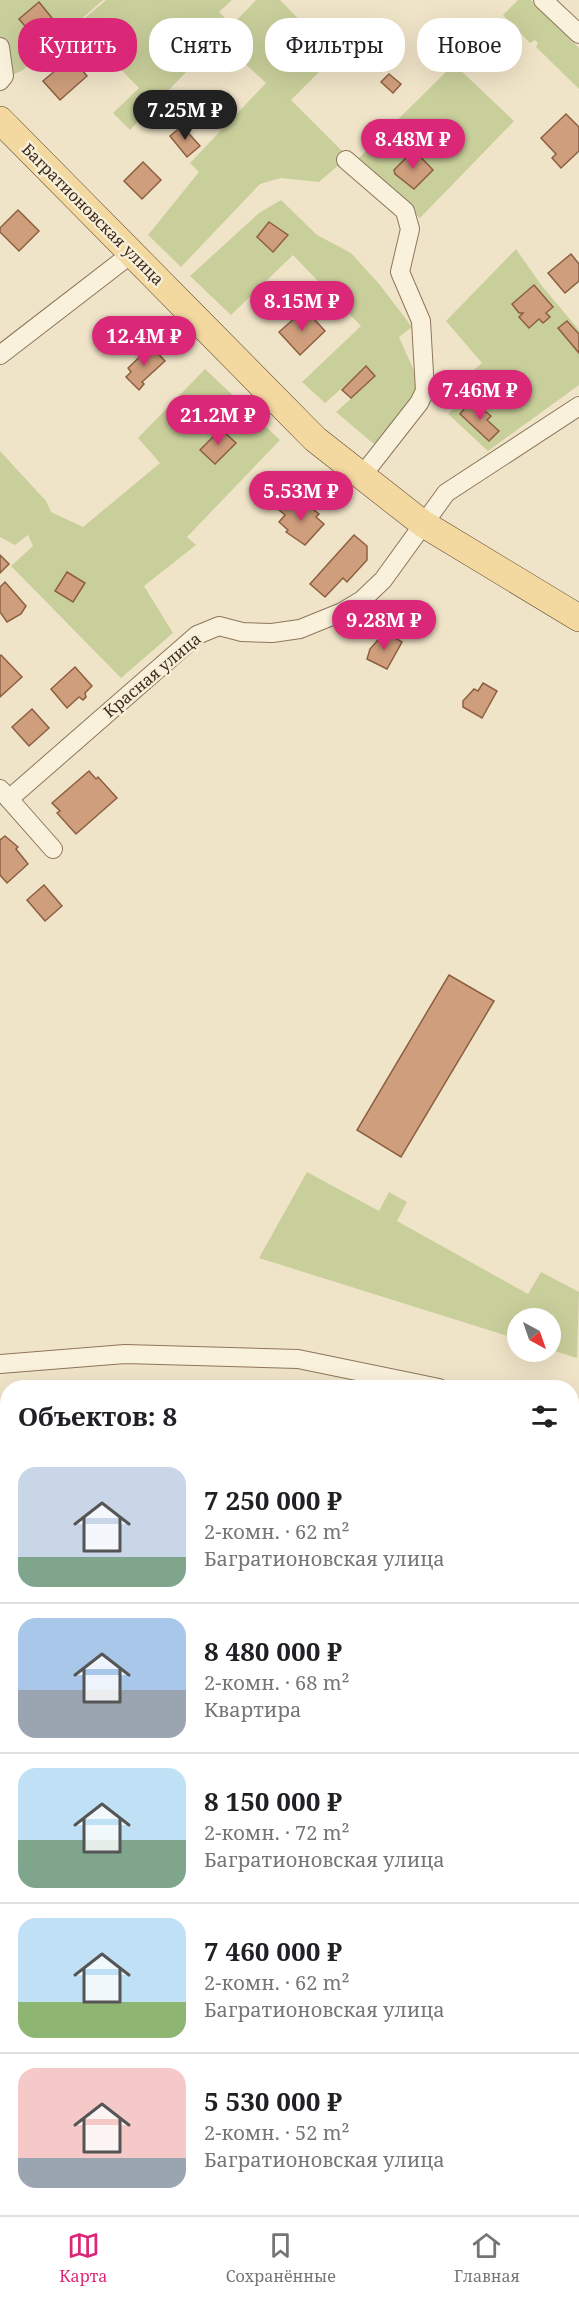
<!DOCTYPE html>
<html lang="ru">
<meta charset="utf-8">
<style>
:root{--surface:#fff;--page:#f6f6f6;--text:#202124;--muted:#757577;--line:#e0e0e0;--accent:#db2777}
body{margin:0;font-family:"Noto Serif",serif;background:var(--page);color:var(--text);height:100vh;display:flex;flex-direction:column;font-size:22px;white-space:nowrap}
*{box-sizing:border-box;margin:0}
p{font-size:20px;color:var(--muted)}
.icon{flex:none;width:33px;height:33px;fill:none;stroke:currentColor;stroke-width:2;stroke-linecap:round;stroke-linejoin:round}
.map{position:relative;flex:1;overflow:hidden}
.panel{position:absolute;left:0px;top:1380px;width:579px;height:836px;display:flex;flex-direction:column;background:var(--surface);border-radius:24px 24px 0 0;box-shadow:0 6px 24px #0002}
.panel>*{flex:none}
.guide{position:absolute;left:18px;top:18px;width:543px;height:54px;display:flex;gap:12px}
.needle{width:39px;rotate:140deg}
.fabs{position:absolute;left:507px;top:1308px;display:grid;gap:12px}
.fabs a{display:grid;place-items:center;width:54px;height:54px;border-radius:50%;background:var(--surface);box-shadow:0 6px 24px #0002;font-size:30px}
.price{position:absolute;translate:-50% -51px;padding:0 14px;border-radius:21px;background:var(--accent);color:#fff;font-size:20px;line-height:39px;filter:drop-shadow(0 2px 3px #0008)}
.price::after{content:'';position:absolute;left:50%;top:36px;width:18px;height:14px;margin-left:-9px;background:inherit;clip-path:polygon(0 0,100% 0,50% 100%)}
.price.selected{background:#222;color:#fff}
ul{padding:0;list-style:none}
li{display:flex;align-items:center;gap:18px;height:150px;padding:0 18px}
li+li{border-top:2px solid var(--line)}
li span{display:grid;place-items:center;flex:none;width:168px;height:120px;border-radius:18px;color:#555}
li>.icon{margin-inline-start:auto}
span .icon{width:72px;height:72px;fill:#fffc;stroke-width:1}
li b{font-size:26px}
h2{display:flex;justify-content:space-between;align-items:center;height:72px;padding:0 18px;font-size:26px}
.tag{padding:0 21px;border-radius:24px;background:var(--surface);box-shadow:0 6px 24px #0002;font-size:21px;line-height:54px}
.tag.selected{background:var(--accent);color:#fff}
.tabs{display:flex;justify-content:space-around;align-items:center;height:84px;border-top:2px solid var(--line);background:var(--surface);font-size:16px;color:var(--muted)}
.tabs a{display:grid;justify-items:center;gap:3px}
.tabs .selected{color:var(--accent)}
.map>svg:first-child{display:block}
.green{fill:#c9cf9b}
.building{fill:#cf9f7d;stroke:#8d5f41;stroke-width:1.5}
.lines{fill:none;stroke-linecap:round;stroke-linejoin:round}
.street-casing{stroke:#8d765c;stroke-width:20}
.primary-casing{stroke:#5b4430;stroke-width:28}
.street{stroke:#faf1dc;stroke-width:18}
.primary{stroke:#f3d9a0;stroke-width:27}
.labels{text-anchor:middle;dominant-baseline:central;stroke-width:5;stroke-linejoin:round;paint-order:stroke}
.street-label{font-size:16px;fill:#3d2e20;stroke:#f7eed8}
</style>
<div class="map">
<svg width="579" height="2215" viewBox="0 0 579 2215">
<rect width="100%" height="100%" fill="#f0e4c8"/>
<g class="green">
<path d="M0,0h103l-80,70 -23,11z"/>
<path d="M106,0h126l-13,12 13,13 24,-25h24l55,56 -44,44 57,57 -29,25 -38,-4 -21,6 -79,83 -33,-32 51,-63 -9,-9 76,-80 -48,-44 -88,91 -17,-17 26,-25 -62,-63z"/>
<path d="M518,0h13l48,48v41l-43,-42 2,-4 -3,-3 -5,3 -27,-28z"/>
<path d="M454,64l60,57 -94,97 -66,-55z"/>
<path d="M281,200l36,35 34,18 29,32 32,42 -13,10 24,54 -49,53 -38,-32 39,-35 -8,-11 -42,37 -23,-21 59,-56 -68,-71 -62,60 -41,-39 69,-63z"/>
<path d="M516,249l26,37 37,44v55l-91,66 -40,-37 30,-31 -8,-10 12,-10 -36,-42z"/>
<path d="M205,369l75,71 -93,97 9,8 -52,41 29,47 -52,45 -110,-112 22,-20 -5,-11 -13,10 -15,-8v-86l46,50 5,11 32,15 77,-64 -22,-25z"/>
<path d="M307,1172l72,39 10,-19 18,10 -10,19 131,73 13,-22 38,20 -2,66 -26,-8 -1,-32h-32l-1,21 -258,-81z"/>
<path d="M572,1434l7,2v333l-7,-9z"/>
<path d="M7,1697l1,229 -8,7v-229z"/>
<path d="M0,1977l7,3 1,113 -8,6z"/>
<path d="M579,2081v134h-57l-6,-7h56v-121z"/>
<path d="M427,2208h36l7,7h-51z"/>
</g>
<g class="building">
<path d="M39,2l17,21 -19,17 -18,-21z"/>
<path d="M71,57l16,19 -27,24 -17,-19z"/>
<path d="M389,74l12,10 -8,9 -12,-11z"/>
<path d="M566,114l13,13v24l-18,17 -9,-10 4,-4 -15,-16z"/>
<path d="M182,126l18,20 -13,11 -17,-21z"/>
<path d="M414,150l19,20 -19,19 -19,-15 -1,-4z"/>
<path d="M143,162l18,18 -19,19 -18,-18z"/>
<path d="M18,210l21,21 -20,20 -19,-19v-4z"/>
<path d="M269,222l19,13 -15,17 -16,-15z"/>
<path d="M571,254l8,10v17l-14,12 -17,-20z"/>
<path d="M534,285l19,22 -7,6 4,4 -7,6 -4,-4 -10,9 -10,-11 4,-4h-4l-7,-9z"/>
<path d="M305,309l20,22 -25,24 -21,-23z"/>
<path d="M567,321l12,13v19l-21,-25z"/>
<path d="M151,346l14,15 -23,21 2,2 -5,6 -13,-13 5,-5 -3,-4z"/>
<path d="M366,366l9,10 -24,22 -9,-8z"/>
<path d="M469,403l9,9 3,-4 10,8 -4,4 12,11 -10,10 -29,-27z"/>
<path d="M221,429l15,14 -21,21 -15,-14z"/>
<path d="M298,501l7,7 3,-3 11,9 -3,3 8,7 -19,21 -19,-13 2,-2 -9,-8 6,-7 -6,-5 5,-6 7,5z"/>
<path d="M354,535l13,11v14l-20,22 -4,-4 -18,19 -15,-13z"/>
<path d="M0,555l9,9 -9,9z"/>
<path d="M67,572l18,11 -12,19 -18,-11z"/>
<path d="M5,582l21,24 -5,8 -14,8 -7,-10v-25z"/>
<path d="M387,633l15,9 -15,27 -20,-10 3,-10 8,-9 4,2z"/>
<path d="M1,655l21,22 -22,20v-41z"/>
<path d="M75,667l17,19 -7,7 1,4 -3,3 -4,-3 -12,11 -16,-19z"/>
<path d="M483,683l14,8 -15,27 -19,-11v-6l11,-12 4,2z"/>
<path d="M32,709l17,19 -20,18 -17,-19z"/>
<path d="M89,771l7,8 2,-2 19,21 -41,36 -19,-21 3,-2 -8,-8z"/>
<path d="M5,836l13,11 -2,2 12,15 -21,19 -7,-8v-35z"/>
<path d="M44,885l18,21 -17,15 -18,-21z"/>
<path d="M449,975l45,26 -93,156 -44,-27z"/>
<path d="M0,2199l9,13 -4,3h-5z"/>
<path d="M263,2208h19v4l-3,3h-13l-5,-5z"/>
</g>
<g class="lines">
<defs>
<g id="street">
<path d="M543,0l36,34"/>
<path d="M0,47l4,29 -4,5"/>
<path d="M346,160l59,51 5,18 -10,43 21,49 4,70 -6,12 -58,74"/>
<path d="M0,355l131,-101"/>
<path d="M0,789l53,60"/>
<path d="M9,799l188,-164 22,-9 23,6 30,1 28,-4 42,-17 20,-12 21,-20 63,-87 133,-87"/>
<path d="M0,1364l125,-10 173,5 141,29"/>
<path d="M572,1414l7,2"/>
<path d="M572,2042l7,-6"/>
<path d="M358,2215l9,-7"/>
</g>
<path id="primary" d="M0,120l315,319 107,84 157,95"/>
</defs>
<use href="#street" class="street-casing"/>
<use href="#primary" class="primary-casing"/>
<use href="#street" class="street"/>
<use href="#primary" class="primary"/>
</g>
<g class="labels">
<g class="street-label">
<text transform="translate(93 214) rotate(45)">Багратионовская улица</text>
<text transform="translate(152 675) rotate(-40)">Красная улица</text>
</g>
</g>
</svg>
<div class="fabs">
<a><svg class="needle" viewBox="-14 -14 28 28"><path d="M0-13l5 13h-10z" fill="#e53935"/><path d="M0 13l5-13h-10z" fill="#757577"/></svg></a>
</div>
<b class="price selected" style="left:185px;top:141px">7.25M ₽</b>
<b class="price" style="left:413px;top:170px">8.48M ₽</b>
<b class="price" style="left:302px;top:332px">8.15M ₽</b>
<b class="price" style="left:144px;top:367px">12.4M ₽</b>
<b class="price" style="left:480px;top:421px">7.46M ₽</b>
<b class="price" style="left:218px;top:446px">21.2M ₽</b>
<b class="price" style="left:301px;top:522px">5.53M ₽</b>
<b class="price" style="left:384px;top:651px">9.28M ₽</b>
<div class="guide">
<a class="tag selected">Купить</a>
<a class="tag">Снять</a>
<a class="tag">Фильтры</a>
<a class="tag">Новое</a>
</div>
<section class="panel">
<h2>Объектов: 8<svg class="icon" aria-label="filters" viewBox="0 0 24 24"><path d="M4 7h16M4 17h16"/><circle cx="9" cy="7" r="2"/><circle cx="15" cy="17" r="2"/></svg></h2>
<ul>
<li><span style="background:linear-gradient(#c9d6e8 75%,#7fa58c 0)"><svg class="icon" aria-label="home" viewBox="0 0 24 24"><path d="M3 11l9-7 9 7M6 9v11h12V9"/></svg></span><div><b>7 250 000 ₽</b><p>2-комн. · 62 m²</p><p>Багратионовская улица</p></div></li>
<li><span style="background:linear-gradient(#a9c7e8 60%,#9aa5b1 0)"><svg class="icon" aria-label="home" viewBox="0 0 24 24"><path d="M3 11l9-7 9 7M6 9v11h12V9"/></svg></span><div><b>8 480 000 ₽</b><p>2-комн. · 68 m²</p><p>Квартира</p></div></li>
<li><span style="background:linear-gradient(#bfe0f5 60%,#7fa58c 0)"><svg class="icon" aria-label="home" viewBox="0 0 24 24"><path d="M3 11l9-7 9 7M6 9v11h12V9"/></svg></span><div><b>8 150 000 ₽</b><p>2-комн. · 72 m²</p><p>Багратионовская улица</p></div></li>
<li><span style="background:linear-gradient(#bfe0f5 70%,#8fb573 0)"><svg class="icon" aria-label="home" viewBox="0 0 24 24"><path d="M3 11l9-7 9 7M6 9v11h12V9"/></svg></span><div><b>7 460 000 ₽</b><p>2-комн. · 62 m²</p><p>Багратионовская улица</p></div></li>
<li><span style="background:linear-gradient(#f6c9c9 75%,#9aa5b1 0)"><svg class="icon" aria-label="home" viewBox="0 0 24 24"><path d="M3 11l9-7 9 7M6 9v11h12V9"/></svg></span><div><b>5 530 000 ₽</b><p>2-комн. · 52 m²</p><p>Багратионовская улица</p></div></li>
</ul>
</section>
</div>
<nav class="tabs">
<a class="selected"><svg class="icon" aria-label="map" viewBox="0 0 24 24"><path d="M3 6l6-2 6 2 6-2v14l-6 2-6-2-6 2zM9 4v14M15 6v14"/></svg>Карта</a>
<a><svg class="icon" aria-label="saved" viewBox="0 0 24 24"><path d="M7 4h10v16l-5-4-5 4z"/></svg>Сохранённые</a>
<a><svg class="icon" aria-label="home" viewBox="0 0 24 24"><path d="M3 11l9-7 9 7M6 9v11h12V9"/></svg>Главная</a>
</nav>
